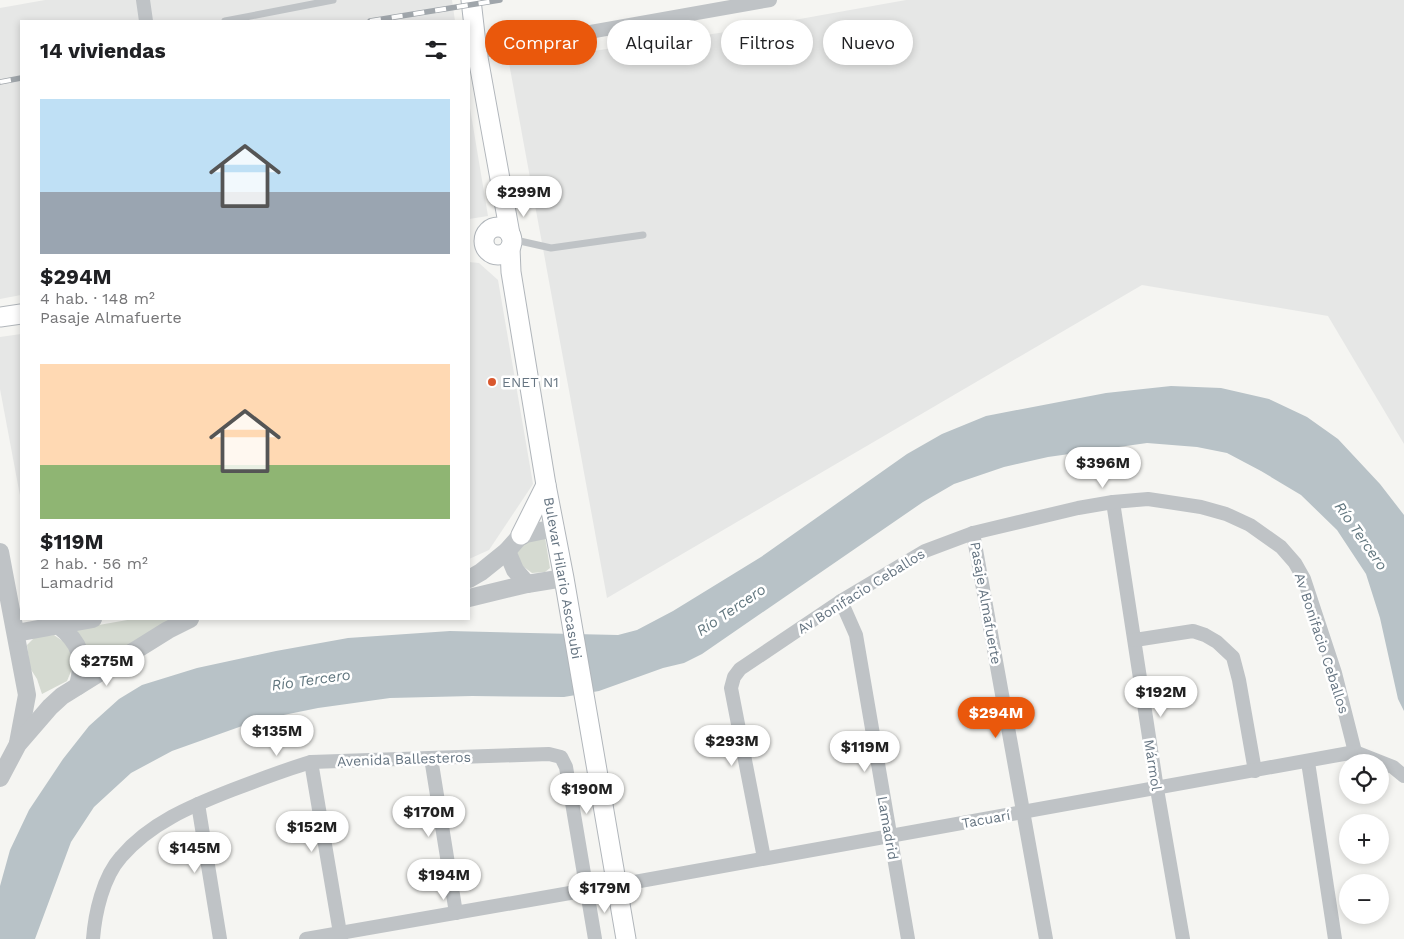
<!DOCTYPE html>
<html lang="es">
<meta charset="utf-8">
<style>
:root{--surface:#fff;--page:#f2f2f2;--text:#202124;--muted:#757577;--accent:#ea580c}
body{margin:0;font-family:"Work Sans",sans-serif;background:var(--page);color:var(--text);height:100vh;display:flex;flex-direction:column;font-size:19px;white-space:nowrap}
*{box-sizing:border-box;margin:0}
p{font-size:16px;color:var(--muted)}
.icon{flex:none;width:28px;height:28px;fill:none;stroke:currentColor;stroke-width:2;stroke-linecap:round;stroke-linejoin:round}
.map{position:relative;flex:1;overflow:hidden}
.details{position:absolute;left:20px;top:20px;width:450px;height:600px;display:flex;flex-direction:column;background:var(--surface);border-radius:0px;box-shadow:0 2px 8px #0003}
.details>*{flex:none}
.guide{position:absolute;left:485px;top:20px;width:475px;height:45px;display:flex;gap:10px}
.fabs{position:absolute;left:1339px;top:754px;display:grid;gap:10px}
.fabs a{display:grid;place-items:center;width:50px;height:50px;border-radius:50%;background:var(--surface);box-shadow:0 2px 8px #0003;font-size:25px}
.price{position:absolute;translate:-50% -42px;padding:0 11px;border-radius:18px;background:#fff;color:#222;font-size:16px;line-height:32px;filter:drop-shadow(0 1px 2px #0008)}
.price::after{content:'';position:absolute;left:50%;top:30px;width:15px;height:11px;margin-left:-8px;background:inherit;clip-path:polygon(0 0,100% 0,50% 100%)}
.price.selected{background:var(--accent);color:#fff}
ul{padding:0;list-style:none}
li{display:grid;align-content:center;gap:10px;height:265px;padding:0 20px}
li span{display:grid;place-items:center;height:155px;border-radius:0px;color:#555}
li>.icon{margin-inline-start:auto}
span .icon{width:90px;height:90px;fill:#fffc;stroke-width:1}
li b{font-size:21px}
h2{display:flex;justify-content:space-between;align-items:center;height:60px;padding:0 20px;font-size:21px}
.pill{padding:0 18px;border-radius:22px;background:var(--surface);box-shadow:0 2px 8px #0003;font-size:18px;line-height:45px}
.pill.selected{background:var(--accent);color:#fff}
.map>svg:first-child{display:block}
.built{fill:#e6e7e6}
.green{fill:#d5dad1}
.water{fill:#b8c2c7}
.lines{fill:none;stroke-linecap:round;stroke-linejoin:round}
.secondary-casing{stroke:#b1b6bb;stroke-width:21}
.service{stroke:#bfc3c6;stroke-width:7}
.minor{stroke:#bfc3c6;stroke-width:14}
.tertiary{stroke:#bfc3c6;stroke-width:18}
.secondary{stroke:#fff;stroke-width:19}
.rail-casing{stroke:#a0a6ab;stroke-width:5.5}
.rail{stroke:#fff;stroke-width:4;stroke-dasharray:11;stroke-linecap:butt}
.poi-dot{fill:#d9582e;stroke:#fff;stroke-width:2}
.labels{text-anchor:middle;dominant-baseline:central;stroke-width:5;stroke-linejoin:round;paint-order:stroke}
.poi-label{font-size:14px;fill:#667582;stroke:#fff;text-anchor:start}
.street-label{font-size:14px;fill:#667582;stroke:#fff}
.water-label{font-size:15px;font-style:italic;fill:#62777f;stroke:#fff}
</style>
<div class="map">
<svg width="1404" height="939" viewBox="0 0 1404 939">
<rect width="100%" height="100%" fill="#f5f5f2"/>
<g class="built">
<path d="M45,0h407l3,21h-434v274l-21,4v-291z"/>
<path d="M906,0h498v444l-76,-128 -186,-31 -535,313 -98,-535 224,-32z"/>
<path d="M469,102l19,114 -19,3z"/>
<path d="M469,262l10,1 19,17 35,204 -44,66 -20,9z"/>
<path d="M21,334v167l-21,-112v-52z"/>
</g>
<g class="green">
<path d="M545,537l5,31 -5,4 -13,1 -12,-9 -3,-12 5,-11z"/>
<path d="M133,619h42l-88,50 -1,-21 -10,-19z"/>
<path d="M54,635l10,7 9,12 -1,15 -5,12 -25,13 -5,-15 -7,-11 -3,-23 8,-8z"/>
</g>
<path class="water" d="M1171,386l50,2 48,11 38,18 31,22 42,45 24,31v196l-6,-12 -18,-81 -14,-44 -29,-44 -36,-35 -40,-24 -34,-18 -30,-6 -50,-4 -99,14 -44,10 -50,17 -31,18 -221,152 -18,9 -21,5 -64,23 -35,6 -92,-1 -82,2 -72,10 -59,12 -87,31 -41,22 -37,34 -23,35 -36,97h-35v-53l10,-36 19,-40 34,-51 26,-33 30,-27 23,-14 55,-17 79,-17 72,-13 102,-7 168,4 19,-5 36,-19 88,-54 146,-103 35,-20 44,-18 120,-23z"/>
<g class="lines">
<defs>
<g id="secondary">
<path d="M471,0l6,52 33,182"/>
<circle cx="498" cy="241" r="14"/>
<path d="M510,248l1,24 35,213 18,93 62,361"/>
<path d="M0,317l21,-3"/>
<path d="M521,535l25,-50"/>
</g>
</defs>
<use href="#secondary" class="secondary-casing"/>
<g class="service">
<path d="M225,21l108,-21"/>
<path d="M511,239l40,9 92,-13"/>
</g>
<g class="minor">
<path d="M143,0l3,21"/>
<path d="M477,52l293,-52"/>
<path d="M1113,502l44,287 26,150"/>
<path d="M973,533l73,406"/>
<path d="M841,601l15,34 52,304"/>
<path d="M1135,640l58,-9 12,4 12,7 16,15 6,23 16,91"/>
<path d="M1355,752l38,15 11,9"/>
<path d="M431,758l25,155"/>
<path d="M311,762l30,177"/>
<path d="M1308,762l27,177"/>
<path d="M198,804l22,135"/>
<path d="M764,858l-33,-170 3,-11 6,-8 101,-68 84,-50 48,-18 105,-25 35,-6 35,-3 53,8 25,7 24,11 31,22 14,16 9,16 31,94 20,79"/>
<path d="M618,885l737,-133"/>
<path d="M93,939c2,-26 10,-62 28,-82 29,-34 70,-51 111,-67 26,-10 52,-20 79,-28l238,-8 12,3 5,10 29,172"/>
<path d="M306,939l281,-49"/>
</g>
<g class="tertiary">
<path d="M507,551l8,19 12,14"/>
<path d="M0,552l27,143 -9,48"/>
<path d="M469,579l12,-7 26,-21 14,-16 34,-7"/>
<path d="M469,598l58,-14 37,-6"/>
<path d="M58,625c23,18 27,33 20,61"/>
<path d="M16,633l77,-14"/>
<path d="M0,778l18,-34 32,-37 12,-11 106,-66 22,-11"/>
</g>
<use href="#secondary" class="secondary"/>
<defs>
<g id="rail">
<path d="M370,21l130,-21"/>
<path d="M0,82l21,-4"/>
</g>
</defs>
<use href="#rail" class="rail-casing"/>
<use href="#rail" class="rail"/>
</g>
<circle class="poi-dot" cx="492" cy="382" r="5"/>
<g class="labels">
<g class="poi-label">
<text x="502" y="382">ENET N1</text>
</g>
<g class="street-label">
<text transform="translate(563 578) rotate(80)">Bulevar Hilario Ascasubi</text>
<text transform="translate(861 591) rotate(-32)">Av Bonifacio Ceballos</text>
<text transform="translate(986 603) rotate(80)">Pasaje Almafuerte</text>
<text transform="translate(1322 643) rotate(72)">Av Bonifacio Ceballos</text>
<text transform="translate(404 759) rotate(-2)">Avenida Ballesteros</text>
<text transform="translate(1153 765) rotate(81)">Mármol</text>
<text transform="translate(986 819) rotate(-10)">Tacuarí</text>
<text transform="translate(888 828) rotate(80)">Lamadrid</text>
</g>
<g class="water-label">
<text transform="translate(1361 536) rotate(55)">Río Tercero</text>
<text transform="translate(731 610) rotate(-34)">Río Tercero</text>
<text transform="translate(311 680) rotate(-8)">Río Tercero</text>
</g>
</g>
</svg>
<div class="fabs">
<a><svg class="icon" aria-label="locate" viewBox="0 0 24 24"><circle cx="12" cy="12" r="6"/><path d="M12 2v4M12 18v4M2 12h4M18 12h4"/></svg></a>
<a>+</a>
<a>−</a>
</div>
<b class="price" style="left:524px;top:218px">$299M</b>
<b class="price" style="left:1103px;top:489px">$396M</b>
<b class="price" style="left:107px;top:687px">$275M</b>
<b class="price" style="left:1161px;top:718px">$192M</b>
<b class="price selected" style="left:996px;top:739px">$294M</b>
<b class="price" style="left:277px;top:757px">$135M</b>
<b class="price" style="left:732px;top:767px">$293M</b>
<b class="price" style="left:865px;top:773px">$119M</b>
<b class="price" style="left:587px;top:815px">$190M</b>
<b class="price" style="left:429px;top:838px">$170M</b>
<b class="price" style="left:312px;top:853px">$152M</b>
<b class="price" style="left:195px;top:874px">$145M</b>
<b class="price" style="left:444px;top:901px">$194M</b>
<b class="price" style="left:605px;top:914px">$179M</b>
<div class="guide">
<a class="pill selected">Comprar</a>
<a class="pill">Alquilar</a>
<a class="pill">Filtros</a>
<a class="pill">Nuevo</a>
</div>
<section class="details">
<h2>14 viviendas<svg class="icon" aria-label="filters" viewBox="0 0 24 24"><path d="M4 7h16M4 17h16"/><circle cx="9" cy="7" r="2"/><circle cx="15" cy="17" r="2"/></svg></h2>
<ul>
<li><span style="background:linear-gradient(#bfe0f5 60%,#9aa5b1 0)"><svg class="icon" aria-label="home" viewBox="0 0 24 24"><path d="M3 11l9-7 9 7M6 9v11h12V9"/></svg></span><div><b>$294M</b><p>4 hab. · 148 m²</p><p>Pasaje Almafuerte</p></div></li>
<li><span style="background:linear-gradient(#ffd9b3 65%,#8fb573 0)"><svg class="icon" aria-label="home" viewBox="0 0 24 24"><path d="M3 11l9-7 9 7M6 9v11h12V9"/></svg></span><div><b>$119M</b><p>2 hab. · 56 m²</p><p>Lamadrid</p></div></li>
</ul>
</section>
</div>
